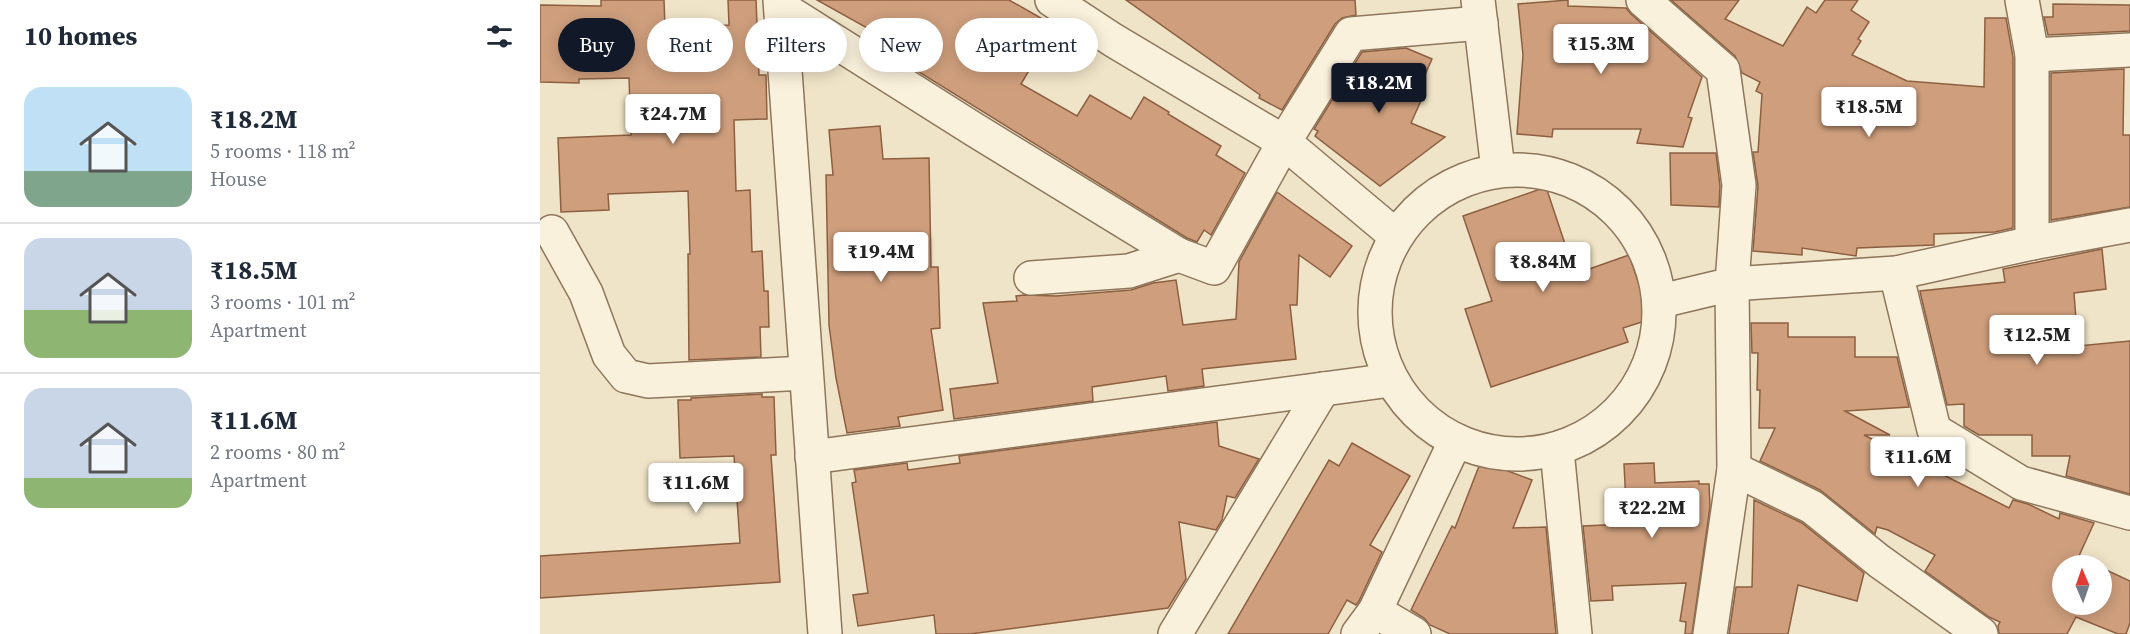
<!DOCTYPE html>
<meta charset="utf-8">
<style>
:root{--surface:#fff;--page:#f6f6f7;--text:#1f2937;--muted:#747a83;--line:#e0e1e3;--accent:#111827}
body{margin:0;font-family:"Source Serif 4",serif;background:var(--page);color:var(--text);height:100vh;display:flex;flex-direction:column;font-size:22px;white-space:nowrap}
*{box-sizing:border-box;margin:0}
p{font-size:20px;color:var(--muted)}
.icon{flex:none;width:33px;height:33px;fill:none;stroke:currentColor;stroke-width:2;stroke-linecap:round;stroke-linejoin:round}
.map{position:relative;flex:1;overflow:hidden}
.sheet{display:flex;flex-direction:column;background:var(--surface);width:540px}
.sheet>*{flex:none}
.guide{position:absolute;left:18px;top:18px;width:570px;height:54px;display:flex;gap:12px}
.needle{width:39px;rotate:358deg}
.buttons{position:absolute;left:1512px;top:555px;display:grid;gap:12px}
.buttons a{display:grid;place-items:center;width:60px;height:60px;border-radius:50%;background:var(--surface);box-shadow:0 3px 15px #0003;font-size:30px}
.price{position:absolute;translate:-50% -51px;padding:0 14px;border-radius:6px;background:#fff;color:#222;font-size:20px;line-height:39px;filter:drop-shadow(0 2px 3px #0008)}
.price::after{content:'';position:absolute;left:50%;top:36px;width:18px;height:14px;margin-left:-9px;background:inherit;clip-path:polygon(0 0,100% 0,50% 100%)}
.price.selected{background:var(--accent);color:#fff}
ul{padding:0;list-style:none}
li{display:flex;align-items:center;gap:18px;height:150px;padding:0 24px}
li+li{border-top:2px solid var(--line)}
li span{display:grid;place-items:center;flex:none;width:168px;height:120px;border-radius:18px;color:#555}
li>.icon{margin-inline-start:auto}
span .icon{width:72px;height:72px;fill:#fffc;stroke-width:1}
li b{font-size:26px}
h2{display:flex;justify-content:space-between;align-items:center;height:72px;padding:0 24px;font-size:26px}
.tag{padding:0 21px;border-radius:27px;background:var(--surface);box-shadow:0 3px 15px #0003;font-size:21px;line-height:54px}
.tag.selected{background:var(--accent);color:#fff}
main{display:flex;flex:1;min-height:0}
.map>svg:first-child{display:block}
.building{fill:#cf9f7d;stroke:#8d5f41;stroke-width:1.5}
.lines{fill:none;stroke-linecap:round;stroke-linejoin:round}
.minor-casing{stroke:#8d765c;stroke-width:36}
.minor{stroke:#faf1dc;stroke-width:33}
</style>
<main>
<section class="sheet">
<h2>10 homes<svg class="icon" aria-label="filters" viewBox="0 0 24 24"><path d="M4 7h16M4 17h16"/><circle cx="9" cy="7" r="2"/><circle cx="15" cy="17" r="2"/></svg></h2>
<ul>
<li><span style="background:linear-gradient(#bfe0f5 70%,#7fa58c 0)"><svg class="icon" aria-label="home" viewBox="0 0 24 24"><path d="M3 11l9-7 9 7M6 9v11h12V9"/></svg></span><div><b>₹18.2M</b><p>5 rooms · 118 m²</p><p>House</p></div></li>
<li><span style="background:linear-gradient(#c9d6e8 60%,#8fb573 0)"><svg class="icon" aria-label="home" viewBox="0 0 24 24"><path d="M3 11l9-7 9 7M6 9v11h12V9"/></svg></span><div><b>₹18.5M</b><p>3 rooms · 101 m²</p><p>Apartment</p></div></li>
<li><span style="background:linear-gradient(#c9d6e8 75%,#8fb573 0)"><svg class="icon" aria-label="home" viewBox="0 0 24 24"><path d="M3 11l9-7 9 7M6 9v11h12V9"/></svg></span><div><b>₹11.6M</b><p>2 rooms · 80 m²</p><p>Apartment</p></div></li>
</ul>
</section>
<div class="map">
<svg width="1590" height="634" viewBox="0 0 1590 634">
<rect width="100%" height="100%" fill="#f0e4c8"/>
<g class="building">
<path d="M61,0h63l1,27 64,-2 -1,-25h28l3,75h7l1,44 -33,1 2,71 14,-1 2,62 10,-1 2,40h4l1,36h-9l1,30 -72,3 -1,-106h2l-2,-63 -80,3 1,16 -48,2 -3,-74 73,-3 -2,-57 -50,1v4l-39,-1v-77l61,1z"/>
<path d="M277,0h192l46,26 -34,58 56,32 13,-21 41,24 13,-22 25,15 -1,2 53,32 -5,9 29,18 -34,62 -7,-5 -7,12 -10,-4 -305,-189 5,-10z"/>
<path d="M586,0h229l1,15 -14,3 -7,6 -53,86 -23,-12 1,-3z"/>
<path d="M1028,0v6l58,2 5,6 71,63 -14,40 4,1 -9,29 -46,-4 4,-14h-88l-1,8 -35,-3 6,-79 -5,-51z"/>
<path d="M1131,0h68l-14,19 58,27 24,-39 9,6 9,-13h33l-7,10 18,12 -11,17 3,2 -9,14 55,26 77,6 1,-69h21l7,39v171l-18,4 -61,2v11l-77,3 -1,8 -54,-8v7l-49,-4 5,-65 -5,-34h5l4,-58 -6,-3 4,-9 -18,-9 -7,-17z"/>
<path d="M1513,4l77,1v26l-82,4 -4,-18h9z"/>
<path d="M866,48l26,11 -15,34 6,3 -12,27 34,14 -65,49 -65,-50 3,-5 -4,-2 48,-77z"/>
<path d="M1584,69l-1,66h7v72l-79,13v-147z"/>
<path d="M340,126l3,33 46,-1 2,109h7l2,61 -9,1 12,81 -45,7 2,9 -53,7 -11,-55 -7,-53 -3,-150h7l-4,-45z"/>
<path d="M1130,153h46l4,33 -1,21 -48,-2z"/>
<path d="M1006,187l29,87 54,-19 14,41v10l8,13 -28,9 5,14 -137,45 -26,-78 27,-8 -29,-85z"/>
<path d="M737,192l75,54 -22,31 -31,-22 -2,50h-7l6,54 -94,10 2,17 -36,5 -2,-15 -74,11 1,14 -139,18 -4,-30 48,-6 -15,-80 34,-2 -1,-5 8,-1 32,1 75,-6 22,-7 23,-3 7,45 53,-6 3,-57z"/>
<path d="M1562,249l4,40 -32,4 4,53 52,-5v153l-64,-18 4,-20h-38v-21h-53l-15,-9v-22l-17,1 -26,-109 -1,-5 85,-9 -2,-13z"/>
<path d="M1211,323h37v14h67v20h42l12,50 -64,4 45,24h-26l145,73 4,-8 15,4 31,15 1,-6 34,10 -16,35 18,8h-34v38h40v-36l28,13v42l-4,11h-8l-42,-17 -9,17h-68l-1,-8 2,-4 -11,-5 -64,-46 10,-16 -47,-25 -11,-3 -2,7 -55,-44 -60,-29 15,-33h-16l1,-38h-3l1,-37h-6z"/>
<path d="M222,394v3h12l2,58h-5l9,127 -240,16v-42l200,-13 -6,-87 -54,2 -2,-58h13v-2z"/>
<path d="M677,422l2,24 40,13 -24,39 -8,-2 -5,24 -6,10 -37,-8 7,57 -18,29 -198,26h-34l-2,-19 -76,11 -5,-31 15,-2 -16,-110 4,-1 -2,-12 53,-7 1,7 52,-7 -1,-7z"/>
<path d="M812,443l58,33 -40,69 12,7 -23,49 -3,4 -9,-5 -19,34h-100l101,-174 10,6z"/>
<path d="M941,461l51,19 -19,48 33,-1 10,107h-106l-20,-9 -6,-7 -13,-8 41,-84 3,2z"/>
<path d="M1114,463l1,20 44,-2v3h10l1,23 -18,127h-7l1,-12 -6,-1 6,-38 -74,3 1,14 -22,1 -8,-75 44,-2 -3,-60z"/>
<path d="M1214,500l48,23 62,50 -7,28 -59,-16 -10,49h-59l7,-47h16z"/>
</g>
<g class="lines">
<defs>
<g id="minor">
<path d="M240,0l45,634"/>
<path d="M512,0l61,40 171,102 112,94"/>
<path d="M938,0l20,170"/>
<path d="M1103,0l80,70 16,115 -7,99 164,-11 136,-30 98,-18"/>
<path d="M1482,0l10,55v188"/>
<path d="M242,8l193,122 204,125 35,13 70,-126 67,-108 130,-11"/>
<path d="M1492,55l98,-5"/>
<circle cx="977" cy="312" r="142"/>
<path d="M12,232l34,61 23,62 17,21 22,5 158,-8"/>
<path d="M1356,273l38,157 87,53 109,30"/>
<path d="M491,278l98,-7 50,-16"/>
<path d="M1121,301l71,-17 2,185"/>
<path d="M1017,450l18,184"/>
<path d="M272,457l579,-77"/>
<path d="M835,611l39,23"/>
<path d="M635,634l148,-245"/>
<path d="M818,634l17,-23 80,-169"/>
<path d="M1170,634l24,-165 78,38 67,54 102,73"/>
</g>
</defs>
<use href="#minor" class="minor-casing"/>
<use href="#minor" class="minor"/>
</g>
</svg>
<div class="buttons">
<a><svg class="needle" viewBox="-14 -14 28 28"><path d="M0-13l5 13h-10z" fill="#e53935"/><path d="M0 13l5-13h-10z" fill="#747a83"/></svg></a>
</div>
<b class="price" style="left:1061px;top:75px">₹15.3M</b>
<b class="price selected" style="left:839px;top:114px">₹18.2M</b>
<b class="price" style="left:1329px;top:138px">₹18.5M</b>
<b class="price" style="left:133px;top:145px">₹24.7M</b>
<b class="price" style="left:341px;top:283px">₹19.4M</b>
<b class="price" style="left:1003px;top:293px">₹8.84M</b>
<b class="price" style="left:1497px;top:366px">₹12.5M</b>
<b class="price" style="left:1378px;top:488px">₹11.6M</b>
<b class="price" style="left:156px;top:514px">₹11.6M</b>
<b class="price" style="left:1112px;top:539px">₹22.2M</b>
<div class="guide">
<a class="tag selected">Buy</a>
<a class="tag">Rent</a>
<a class="tag">Filters</a>
<a class="tag">New</a>
<a class="tag">Apartment</a>
</div>
</div>
</main>
